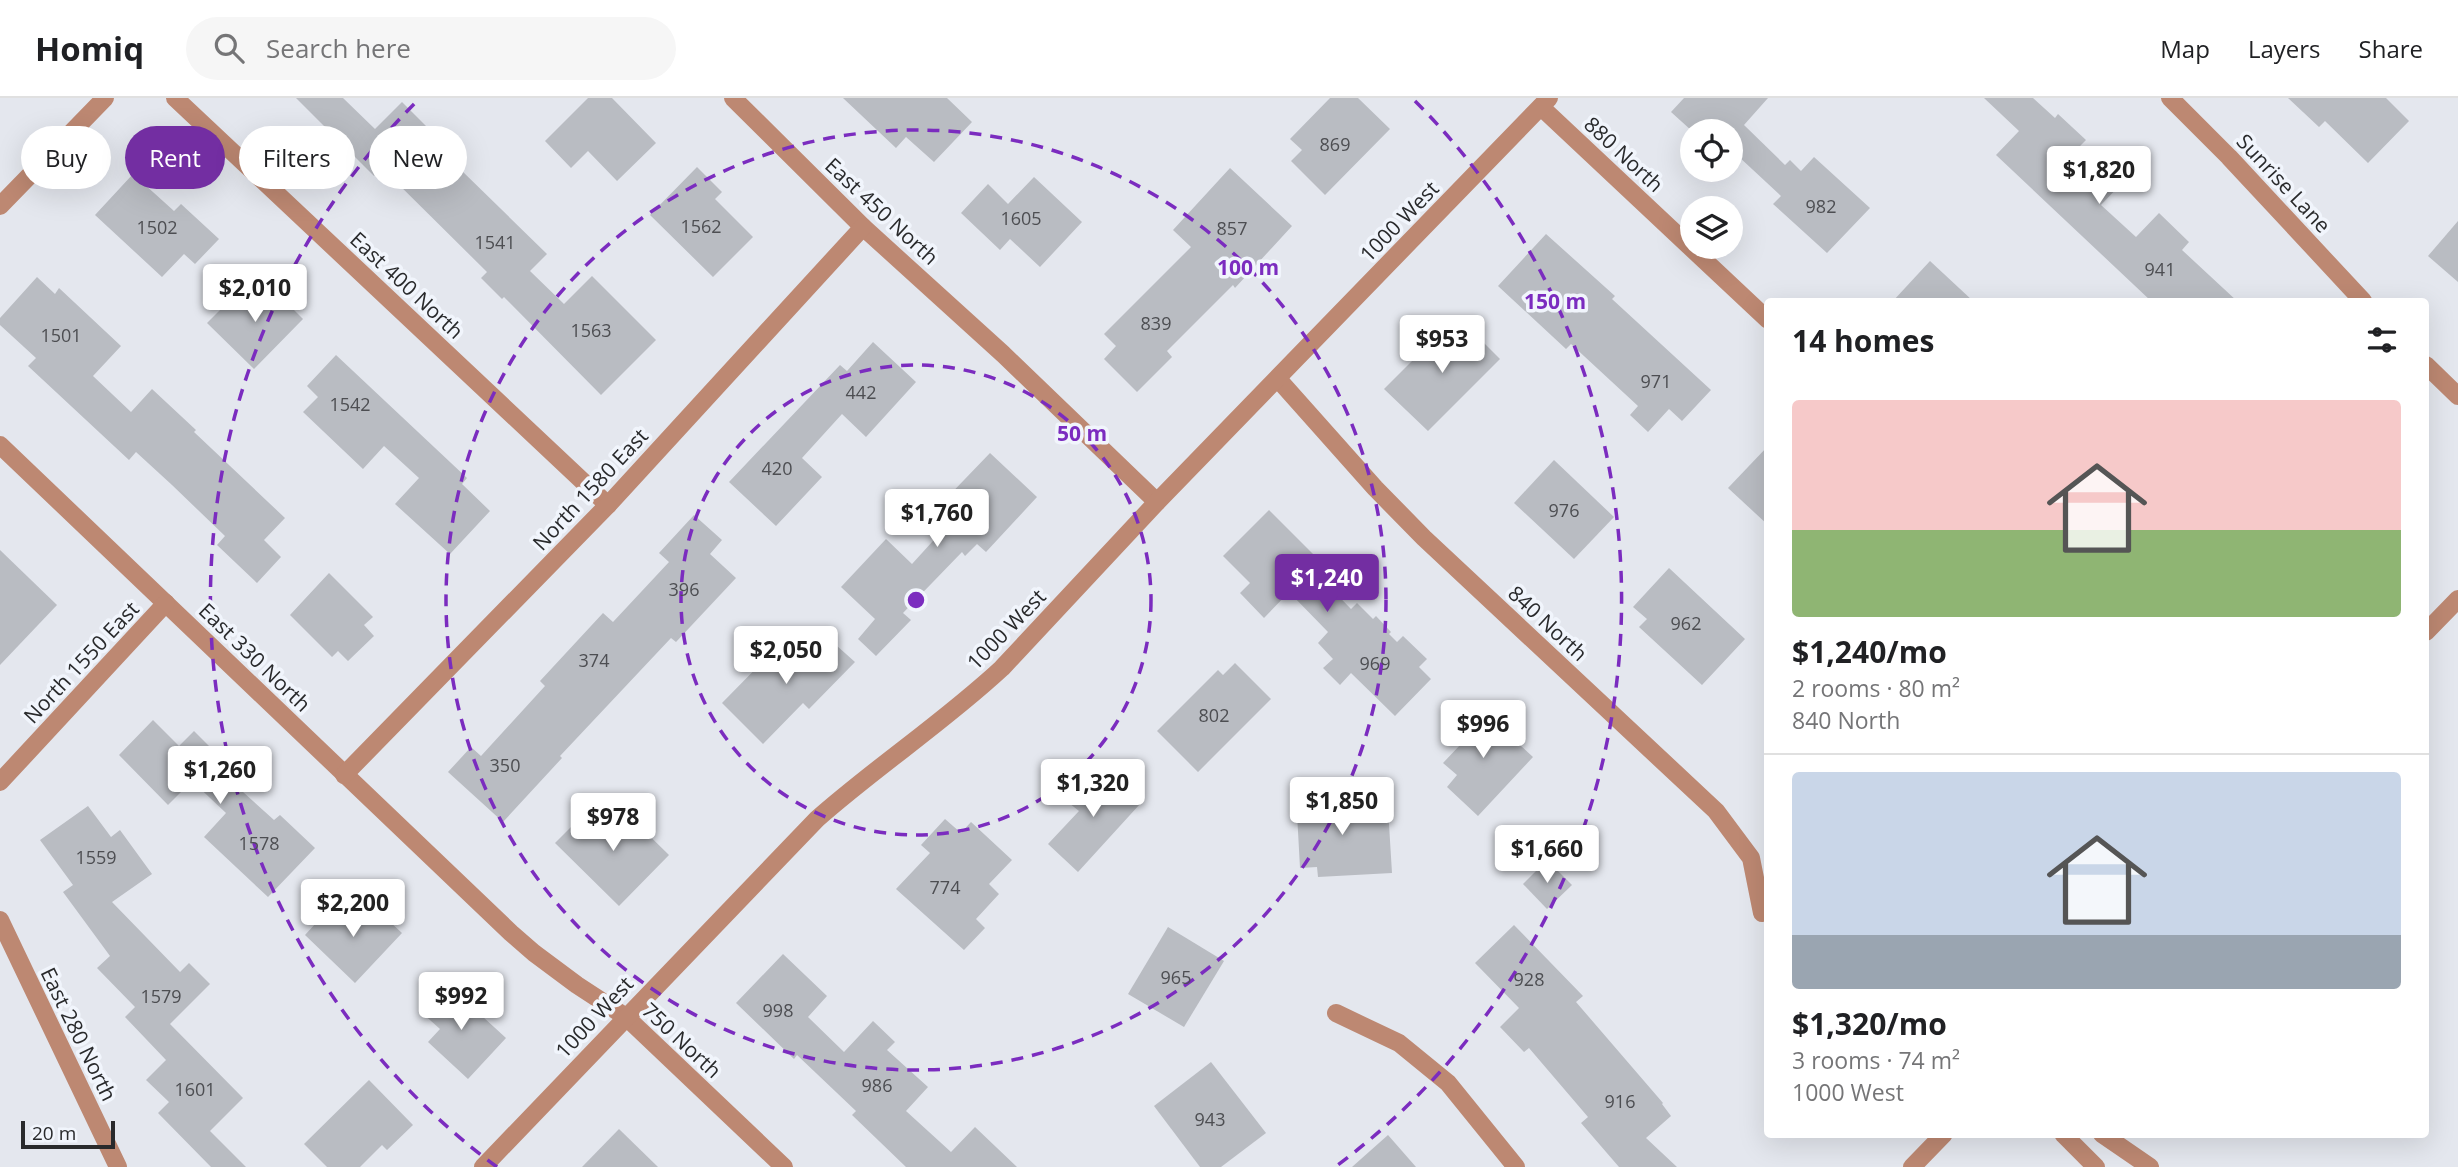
<!DOCTYPE html>
<meta charset="utf-8">
<style>
:root{--surface:#fff;--page:#f6f6f6;--text:#202124;--muted:#757577;--line:#e0e0e0;--accent:#732ea2}
body{margin:0;font-family:"Open Sans",sans-serif;background:var(--page);color:var(--text);height:100vh;display:flex;flex-direction:column;font-size:26px;white-space:nowrap}
*{box-sizing:border-box;margin:0}
p{font-size:23px;color:var(--muted)}
.icon{flex:none;width:38px;height:38px;fill:none;stroke:currentColor;stroke-width:2;stroke-linecap:round;stroke-linejoin:round}
.map{position:relative;flex:1;overflow:hidden}
.details{position:absolute;left:1764px;top:200px;width:665px;height:840px;display:flex;flex-direction:column;background:var(--surface);border-radius:7px;box-shadow:0 7px 28px #0002}
.details>*{flex:none}
.hud{position:absolute;left:21px;top:28px;width:665px;height:63px;display:flex;gap:14px}
.controls{position:absolute;left:1680px;top:21px;display:grid;gap:14px}
.controls a{display:grid;place-items:center;width:63px;height:63px;border-radius:50%;background:var(--surface);box-shadow:0 7px 28px #0002;font-size:35px}
.scale{position:absolute;left:21px;bottom:18px;width:94px;box-sizing:border-box;padding-left:7px;border:4px solid #292a2c;border-top:0;font-size:19px;line-height:24px;white-space:nowrap;color:#292a2c;-webkit-text-stroke:5px #f1f5fc;paint-order:stroke}
.price{position:absolute;translate:-50% -60px;padding:0 16px;border-radius:7px;background:#fff;color:#222;font-size:23px;line-height:46px;filter:drop-shadow(0 2px 4px #0008)}
.price::after{content:'';position:absolute;left:50%;top:42px;width:21px;height:16px;margin-left:-10px;background:inherit;clip-path:polygon(0 0,100% 0,50% 100%)}
.price.active{background:var(--accent);color:#fff}
ul{padding:0;list-style:none}
li{display:grid;align-content:center;gap:14px;height:371px;padding:0 28px}
li+li{border-top:2px solid var(--line)}
li span{display:grid;place-items:center;height:217px;border-radius:7px;color:#555}
li>.icon{margin-inline-start:auto}
span .icon{width:126px;height:126px;fill:#fffc;stroke-width:1}
li b{font-size:30px}
h2{display:flex;justify-content:space-between;align-items:center;height:84px;padding:0 28px;font-size:30px}
.pill{padding:0 24px;border-radius:32px;background:var(--surface);box-shadow:0 7px 28px #0002;font-size:24px;line-height:63px}
.pill.active{background:var(--accent);color:#fff}
header{display:flex;align-items:center;gap:42px;box-sizing:border-box;height:98px;padding:0 35px;background:var(--surface);border-bottom:2px solid var(--line)}
header strong{font-size:33px}
nav{display:flex;gap:38px;margin-inline-start:auto;font-size:24px}
.search{width:490px;height:63px;background:var(--page);display:flex;align-items:center;gap:18px;box-sizing:border-box;padding:0 24px;border-radius:38px;color:var(--muted);font-size:26px}
.map>svg:first-child{display:block}
.building{fill:#b9bcc2}
.lines{fill:none;stroke-linecap:round;stroke-linejoin:round}
.service{stroke:#bd8872;stroke-width:18}
.minor{stroke:#bd8872;stroke-width:18}
.tertiary{stroke:#bd8872;stroke-width:18}
.ring{fill:none;stroke:#7b2cbf;stroke-width:3.5;stroke-dasharray:12 9}
.labels{text-anchor:middle;dominant-baseline:central;stroke-width:7;stroke-linejoin:round;paint-order:stroke}
.number-label{font-size:18px;fill:#4d4e52}
.street-label{font-size:21px;fill:#292a2c;stroke:#f1f5fc}
.centre{fill:#7b2cbf;stroke:#f1f5fc;stroke-width:3.5}
.ring-label{font-size:21px;text-anchor:middle;font-weight:bold;fill:#7b2cbf;stroke:#f1f5fc;stroke-width:7;stroke-linejoin:round;paint-order:stroke}
</style>
<header>
<strong>Homiq</strong>
<div class="search"><svg class="icon" aria-label="search" viewBox="0 0 24 24"><circle cx="10" cy="10" r="6"/><path d="M15 15l6 6"/></svg>Search here</div>
<nav><a>Map</a><a>Layers</a><a>Share</a></nav>
</header>
<div class="map">
<svg width="2458" height="1069" viewBox="0 0 2458 1069">
<rect width="100%" height="100%" fill="#e4e7ee"/>
<g class="building">
<path d="M296,0h47l32,31 27,-27 63,63 -4,5 86,84 -17,17 34,33 28,-28 64,64 -55,55 -97,-98 -2,2 -21,-21 6,-6 -105,-104 -8,8z"/>
<path d="M588,0h24l44,45 -39,38 -29,-30 -17,17 -26,-27z"/>
<path d="M843,0h104l25,24 -38,40 -28,-25 -10,11z"/>
<path d="M1330,0h28l32,31 -65,66 -34,-34 11,-11 -12,-11z"/>
<path d="M1684,0h84l-24,27 41,40 5,-5 11,11 13,-14 56,51 -43,45 -54,-49 8,-8 -43,-40 -7,8v-33h-39l-21,-19z"/>
<path d="M1984,0h49l22,20 3,-4 28,26 -7,7 41,38 -19,20 35,32 23,-24 30,29 -7,8 55,51h-86l-155,-146 23,-24z"/>
<path d="M2288,0h98l23,23 -41,42 -43,-42 -6,6z"/>
<path d="M697,69l25,25 -7,7 38,38 -40,40 -63,-62z"/>
<path d="M1230,70l62,58 -57,62 -2,-3 -66,66 5,6 -35,35 -33,-33 12,-13 -12,-12 87,-87 -18,-17z"/>
<path d="M133,76l41,37 7,-7 38,35 -24,25 -11,-10 -22,23 -67,-62z"/>
<path d="M1034,79l48,45 -42,45 -30,-28 -10,11 -39,-37 27,-29 20,20z"/>
<path d="M2458,123v61l-30,-26z"/>
<path d="M1546,136l69,62 -3,3 99,91 -29,31 -13,-12 -21,23 -18,-17 8,-9 -67,-62 -5,5 -68,-63z"/>
<path d="M1930,163l43,40h-80z"/>
<path d="M37,179l18,17 4,-6 62,58 -28,30 38,36 21,-23 44,41 -2,2 91,86 -21,22 17,17 -24,26 -40,-38 8,-9 -53,-51 -36,-33 -7,8 -101,-94 8,-8 -36,-33v-7z"/>
<path d="M247,185l20,20 10,-10 26,26 -49,50 -47,-46z"/>
<path d="M1462,223l38,38 -72,72 -44,-42 61,-61 5,5z"/>
<path d="M873,244l43,40 -50,55 -24,-23 -40,44 20,19 -46,49 -47,-44 111,-117 7,6z"/>
<path d="M336,257l131,123 -5,6 28,27 -40,43 -55,-50 24,-26 -35,-32 -21,23 -60,-57 15,-15 -11,-11z"/>
<path d="M1768,348v79l-40,-37z"/>
<path d="M990,355l47,44 -51,55 -9,-8 -12,12 -3,-4 -59,61 8,7 -35,36 -18,-17 17,-20 -34,-32 45,-48 26,25 40,-44 -14,-13z"/>
<path d="M1554,362l60,57 -40,42 -60,-56z"/>
<path d="M1269,412l54,54 -8,8 36,37 6,-6 16,16 3,-3 15,16 -2,2 8,8 6,-6 24,23 -8,8 12,12 -36,37 -44,-43 -11,12 -17,-17 10,-9 -15,-16 10,-11 -39,-40 -25,26 -24,-25 10,-10 -27,-27z"/>
<path d="M694,417l28,25 -12,14 26,24 -60,64 -5,-4 -111,118 2,2 -59,64 -55,-50 23,-25 10,9 64,-70 -5,-5 63,-68 10,9 56,-60 -10,-9z"/>
<path d="M0,452l57,55 -57,60z"/>
<path d="M1669,470l76,71 -43,46 -63,-58 8,-8 -14,-12z"/>
<path d="M329,475l44,44 -9,8 10,11 -26,25 -10,-10 -6,6 -42,-42z"/>
<path d="M827,539l28,25 -46,47 -6,-6 -40,41 -41,-41 62,-63 20,20z"/>
<path d="M1235,565l36,36 -73,73 -41,-41 61,-61 5,5z"/>
<path d="M1476,607l57,52 -55,59 -31,-29 10,-12 -14,-12 18,-19 -11,-11z"/>
<path d="M153,622l26,26 15,-15 35,35 -7,7 52,47 6,-5 35,33 -47,49 -64,-60 22,-24 -34,-32 -24,24 -49,-50z"/>
<path d="M1099,668l41,38 -62,68 -30,-28 31,-33 -10,-8 13,-14 -3,-2z"/>
<path d="M1341,694l1,18 46,-2 4,65 -74,4 -1,-10 -17,1 -4,-73z"/>
<path d="M617,706l52,51 -50,51 -64,-63 29,-29 12,11z"/>
<path d="M88,708l23,31 9,-7 32,44 -40,28 68,70 9,-9 21,21 -40,40 73,74 -33,33 36,36h-35l-53,-54 11,-11 -23,-22 20,-20 -41,-43 10,-10 -38,-39 13,-12 -47,-64 10,-7 -33,-45z"/>
<path d="M945,721l16,14 10,-11 41,38 -23,24 10,10 -23,25 9,9 -21,22 -68,-61 34,-36 -9,-8z"/>
<path d="M1547,762l25,25 -25,24 -24,-25z"/>
<path d="M339,800l25,24 12,-13 26,24 -47,50 -50,-48z"/>
<path d="M1514,827l69,71 -7,6 87,101 -1,1 9,12 -25,22 31,29h-58l-38,-44 7,-6 -59,-69 -5,4 -24,-25 19,-19 -44,-45z"/>
<path d="M1168,829l56,34 -40,66 -56,-33z"/>
<path d="M783,856l44,42 -19,21 36,35 29,-31 22,21 -8,8 41,37 -22,24 45,41 24,-25 42,40h-111l-54,-52 4,-4 -59,-56 -3,4 -58,-56z"/>
<path d="M447,886l59,54 -38,41 -40,-37 12,-13 -19,-17z"/>
<path d="M1211,964l55,71 -45,34h-21l-46,-61z"/>
<path d="M369,982l44,45 -26,25 -5,-5 -22,22h-33l-23,-23z"/>
<path d="M619,1031l39,38h-76z"/>
<path d="M1388,1037l28,32h-64z"/>
</g>
<g class="lines">
<path class="service" d="M2102,1036l48,33"/>
<g class="minor">
<path d="M175,0l433,407"/>
<path d="M733,0l130,129 140,127 154,148"/>
<path d="M2170,0l59,59 134,144"/>
<path d="M1541,9l227,213"/>
<path d="M0,108l105,-108"/>
<path d="M2426,267l32,31"/>
<path d="M1278,281l97,109 49,50 292,273 35,47 11,55"/>
<path d="M0,347l511,488 23,20 43,32 49,32 158,150"/>
<path d="M344,677l264,-270 255,-278"/>
<path d="M0,684l166,-179"/>
<path d="M0,822l118,247"/>
<path d="M1336,915l63,30 49,40 68,84"/>
<path d="M2063,1036l33,33"/>
<path d="M483,1069l334,-348c60,-53 127,-97 185,-151l155,-166 392,-404"/>
</g>
<g class="tertiary">
<path d="M2426,534l32,-33"/>
<path d="M1912,1069l32,-33"/>
</g>
</g>
<g class="ring">
<circle cx="916" cy="502" r="235"/>
<circle cx="916" cy="502" r="470"/>
<path d="M497 1069A705 705 0 0 1 417 3M1415 3A705 705 0 0 1 1335 1069"/>
</g>
<g class="labels">
<g class="number-label">
<text x="1335" y="46">869</text>
<text x="1821" y="108">982</text>
<text x="1021" y="120">1605</text>
<text x="701" y="128">1562</text>
<text x="157" y="129">1502</text>
<text x="1232" y="130">857</text>
<text x="495" y="144">1541</text>
<text x="2160" y="171">941</text>
<text x="1156" y="225">839</text>
<text x="591" y="232">1563</text>
<text x="61" y="237">1501</text>
<text x="1656" y="283">971</text>
<text x="861" y="294">442</text>
<text x="350" y="306">1542</text>
<text x="777" y="370">420</text>
<text x="1564" y="412">976</text>
<text x="684" y="491">396</text>
<text x="1686" y="525">962</text>
<text x="594" y="562">374</text>
<text x="1375" y="565">969</text>
<text x="1214" y="617">802</text>
<text x="505" y="667">350</text>
<text x="259" y="745">1578</text>
<text x="96" y="759">1559</text>
<text x="945" y="789">774</text>
<text x="1176" y="879">965</text>
<text x="1529" y="881">928</text>
<text x="161" y="898">1579</text>
<text x="778" y="912">998</text>
<text x="877" y="987">986</text>
<text x="195" y="991">1601</text>
<text x="1620" y="1003">916</text>
<text x="1210" y="1021">943</text>
</g>
<g class="street-label">
<text transform="translate(1624 56) rotate(43)">880 North</text>
<text transform="translate(2284 85) rotate(47)">Sunrise Lane</text>
<text transform="translate(882 113) rotate(43)">East 450 North</text>
<text transform="translate(1399 123) rotate(-46)">1000 West</text>
<text transform="translate(407 187) rotate(43)">East 400 North</text>
<text transform="translate(590 391) rotate(-47)">North 1580 East</text>
<text transform="translate(1548 525) rotate(43)">840 North</text>
<text transform="translate(1006 531) rotate(-46)">1000 West</text>
<text transform="translate(255 559) rotate(44)">East 330 North</text>
<text transform="translate(81 564) rotate(-47)">North 1550 East</text>
<text transform="translate(594 919) rotate(-47)">1000 West</text>
<text transform="translate(79 936) rotate(64)">East 280 North</text>
<text transform="translate(682 942) rotate(43)">750 North</text>
</g>
</g>
<circle cx="916" cy="502" r="10" class="centre"/>
<g class="ring-label">
<text x="1248" y="177">100 m</text>
<text x="1555" y="211">150 m</text>
<text x="1082" y="343">50 m</text>
</g>
</svg>
<div class="controls">
<a><svg class="icon" aria-label="locate" viewBox="0 0 24 24"><circle cx="12" cy="12" r="6"/><path d="M12 2v4M12 18v4M2 12h4M18 12h4"/></svg></a>
<a><svg class="icon" aria-label="layers" viewBox="0 0 24 24"><path d="M12 4l9 5-9 5-9-5zM3 14l9 5 9-5"/></svg></a>
</div>
<div class="scale">20 m</div>
<b class="price" style="left:2099px;top:108px">$1,820</b>
<b class="price" style="left:255px;top:226px">$2,010</b>
<b class="price" style="left:1442px;top:277px">$953</b>
<b class="price" style="left:937px;top:451px">$1,760</b>
<b class="price active" style="left:1327px;top:516px">$1,240</b>
<b class="price" style="left:786px;top:588px">$2,050</b>
<b class="price" style="left:1483px;top:662px">$996</b>
<b class="price" style="left:220px;top:708px">$1,260</b>
<b class="price" style="left:1093px;top:721px">$1,320</b>
<b class="price" style="left:1342px;top:739px">$1,850</b>
<b class="price" style="left:613px;top:755px">$978</b>
<b class="price" style="left:1547px;top:787px">$1,660</b>
<b class="price" style="left:353px;top:841px">$2,200</b>
<b class="price" style="left:461px;top:934px">$992</b>
<div class="hud">
<a class="pill">Buy</a>
<a class="pill active">Rent</a>
<a class="pill">Filters</a>
<a class="pill">New</a>
</div>
<section class="details">
<h2>14 homes<svg class="icon" aria-label="filters" viewBox="0 0 24 24"><path d="M4 7h16M4 17h16"/><circle cx="9" cy="7" r="2"/><circle cx="15" cy="17" r="2"/></svg></h2>
<ul>
<li><span style="background:linear-gradient(#f6c9c9 60%,#8fb573 0)"><svg class="icon" aria-label="home" viewBox="0 0 24 24"><path d="M3 11l9-7 9 7M6 9v11h12V9"/></svg></span><div><b>$1,240/mo</b><p>2 rooms · 80 m²</p><p>840 North</p></div></li>
<li><span style="background:linear-gradient(#c9d6e8 75%,#9aa5b1 0)"><svg class="icon" aria-label="home" viewBox="0 0 24 24"><path d="M3 11l9-7 9 7M6 9v11h12V9"/></svg></span><div><b>$1,320/mo</b><p>3 rooms · 74 m²</p><p>1000 West</p></div></li>
</ul>
</section>
</div>
